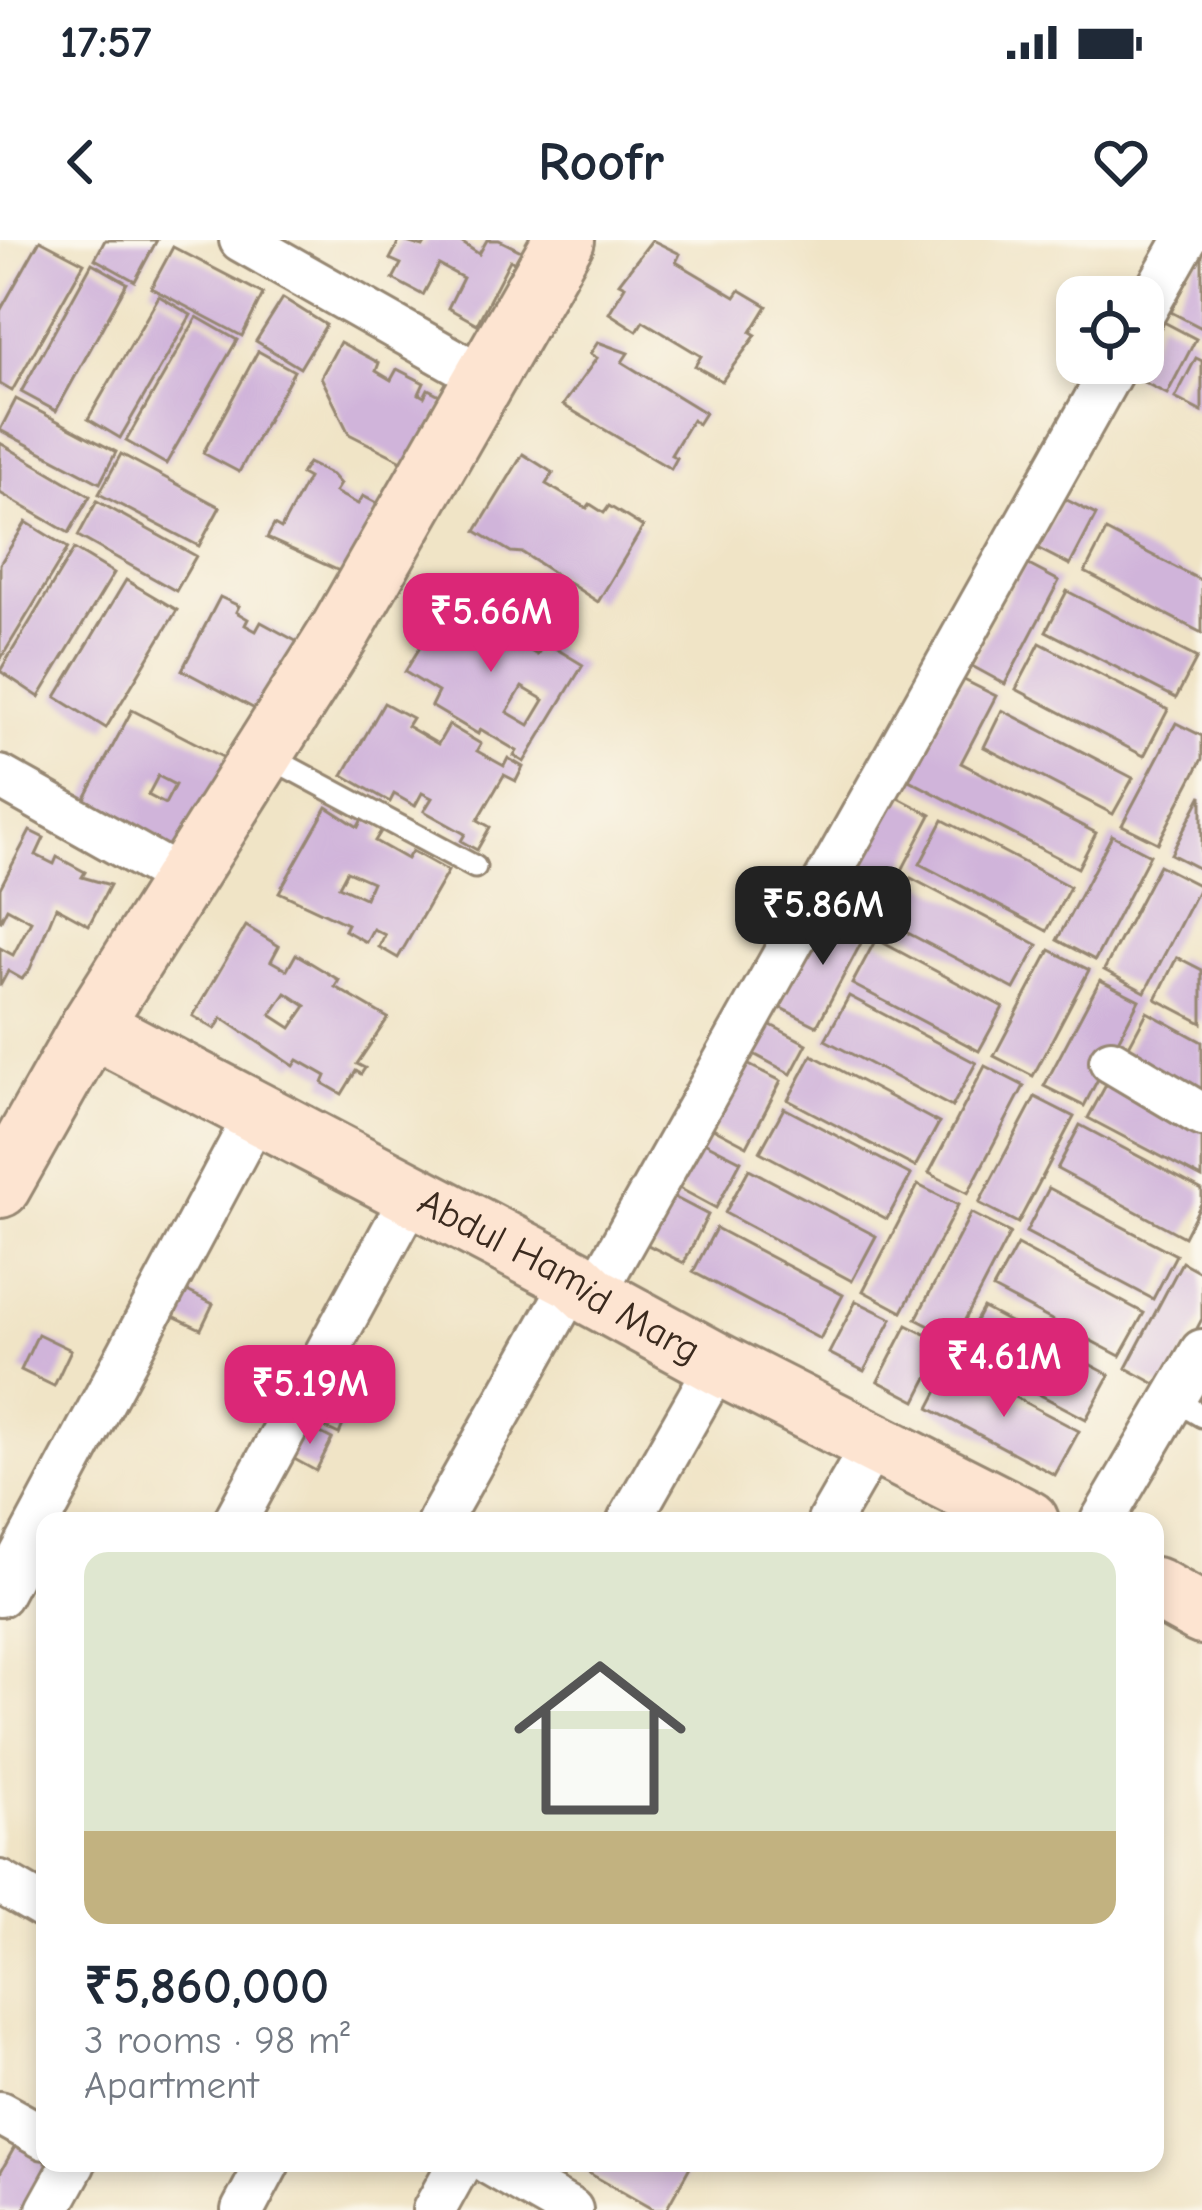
<!DOCTYPE html>
<meta charset="utf-8">
<style>
:root{--surface:#fff;--page:#f2f2f3;--text:#1f2937;--muted:#747a83;--line:#e0e1e3;--accent:#db2777}
body{margin:0;font-family:"Comic Neue",sans-serif;background:var(--page);color:var(--text);height:100vh;display:flex;flex-direction:column;font-size:45px;white-space:nowrap}
*{box-sizing:border-box;margin:0}
p{font-size:39px;color:var(--muted)}
.icon{flex:none;width:66px;height:66px;fill:none;stroke:currentColor;stroke-width:2;stroke-linecap:round;stroke-linejoin:round}
.map{position:relative;flex:1;overflow:hidden}
.details{position:absolute;left:36px;top:1272px;width:1128px;height:660px;display:flex;flex-direction:column;background:var(--surface);border-radius:24px;box-shadow:0 6px 18px #0003}
.details>*{flex:none}
.controls{position:absolute;left:1056px;top:36px;display:grid;gap:24px}
.controls a{display:grid;place-items:center;width:108px;height:108px;border-radius:24px;background:var(--surface);box-shadow:0 6px 18px #0003;font-size:60px}
.price{position:absolute;translate:-50% -102px;padding:0 27px;border-radius:24px;background:var(--accent);color:#fff;font-size:39px;line-height:78px;filter:drop-shadow(0 3px 6px #0008)}
.price::after{content:'';position:absolute;left:50%;top:72px;width:36px;height:27px;margin-left:-18px;background:inherit;clip-path:polygon(0 0,100% 0,50% 100%)}
.price.on{background:#222;color:#fff}
ul{padding:0;list-style:none}
li{display:grid;align-content:center;gap:24px;height:636px;padding:0 48px}
li+li{border-top:3px solid var(--line)}
li span{display:grid;place-items:center;height:372px;border-radius:24px;color:#555}
li>.icon{margin-inline-start:auto}
span .icon{width:216px;height:216px;fill:#fffc;stroke-width:1}
li b{font-size:51px}
.status{display:flex;justify-content:space-between;align-items:center;height:84px;padding:0 60px;background:var(--surface);direction:ltr}
.status svg{height:33px;fill:currentColor}
header{display:flex;justify-content:space-between;align-items:center;height:156px;padding:0 48px;background:var(--surface);font-size:54px;font-weight:700}
.map>svg:first-child{display:block}
.building{fill:#d0b4da;fill-rule:evenodd}
.lines{fill:none;stroke-linecap:round;stroke-linejoin:round}
.lane-casing{stroke:#968772;stroke-width:27}
.street-casing{stroke:#968772;stroke-width:48}
.secondary-casing{stroke:#968772;stroke-width:66}
.lane{stroke:#fff;stroke-width:21}
.street{stroke:#fff;stroke-width:42}
.secondary{stroke:#fde4d1;stroke-width:60}
.labels{text-anchor:middle;dominant-baseline:central;stroke-width:10;stroke-linejoin:round;paint-order:stroke}
.street-label{font-size:39px;fill:#3b2a1e;stroke:#fbf7ec}
</style>
<div class="status"><b>17:57</b><svg viewBox="0 0 49 12"><path d="M0 12V9h3v3zM5 12V6h3v6zM10 12V3h3v9zM15 12V0h3v12zM26 1h20v11H26zM47 4h2v5h-2z"/></svg></div>
<header><svg class="icon" aria-label="back" viewBox="0 0 24 24"><path d="M15 5l-7 7 7 7"/></svg>Roofr<svg class="icon" aria-label="heart" viewBox="0 0 24 24"><path d="M12 20l-8-8c-3-5 5-10 8-4 3-6 11-1 8 4z"/></svg></header>
<div class="map">
<svg width="1202" height="1970" viewBox="0 0 1202 1970">
<rect width="100%" height="100%" fill="#fbf7ec"/>
<filter id="ink" filterUnits="userSpaceOnUse"><feTurbulence type="fractalNoise" baseFrequency=".00833" numOctaves="2"/><feDisplacementMap in="SourceGraphic" scale="24" xChannelSelector="R" yChannelSelector="G"/><feConvolveMatrix kernelMatrix="1 2 1 2 8 2 1 2 1" color-interpolation-filters="sRGB"/></filter>
<filter id="wash" filterUnits="userSpaceOnUse"><feTurbulence type="fractalNoise" baseFrequency=".004" numOctaves="4" result="noise"/><feDisplacementMap in="SourceGraphic" scale="48" xChannelSelector="R" yChannelSelector="G"/><feGaussianBlur stdDeviation="2.7" result="paint"/><feColorMatrix in="noise" values="0 0 0 0 0 0 0 0 0 0 0 0 0 0 0 0 0 1.4 0 .05"/><feComposite in="paint" operator="in"/></filter>
<g filter="url(#wash)">
<rect width="100%" height="100%" fill="#f0e4c6"/>
<g id="blocks">
<g class="building">
<path d="M40,0l44,23 -72,128 -12,-7v-73z"/>
<path d="M105,0h52l-22,41 -40,-22z"/>
<path d="M400,0l23,7 4,-7h31l21,14 8,-14h12l24,12 -6,12 -7,-4 -33,64 -29,-16 15,-30 -24,-13 -16,30 -30,-16 8,-15 -11,-5z"/>
<path d="M652,0l28,14 -4,8 59,35 5,-7 27,16 -16,26 5,3 -34,46 -27,-15 6,-10 -58,-35 -6,10 -28,-18 16,-27 -6,-3z"/>
<path d="M173,7l90,47 -21,42 -91,-48z"/>
<path d="M1202,12v76l-31,-16z"/>
<path d="M92,23l35,20 -71,128 -35,-19z"/>
<path d="M159,56l32,19 -71,123 -32,-19z"/>
<path d="M283,58l43,27 -26,43 -44,-27z"/>
<path d="M197,77l40,23 -71,124 -40,-23z"/>
<path d="M1160,80l36,19 -29,55 -35,-18 11,-13z"/>
<path d="M340,102l39,21 -3,8 15,9 6,-11 27,14 -5,11 5,3 4,-8 19,10 -35,67 -63,-32 -28,-57z"/>
<path d="M598,102l30,11 -6,9 83,51 -7,11 -6,-4 -21,35 6,3 -6,11 -108,-64 34,-47 -7,-4z"/>
<path d="M258,111l36,20 -55,101 -36,-19z"/>
<path d="M1196,118l6,3v51l-27,-14z"/>
<path d="M16,159l100,53 -16,31 -100,-53z"/>
<path d="M0,203l90,53 -21,37 -69,-40z"/>
<path d="M121,214l99,53 -21,39 -100,-52z"/>
<path d="M523,214l30,19 -7,11 41,24 3,-4 14,9 5,-7 34,21 -45,75 -75,-49 -12,-1 -35,-21z"/>
<path d="M308,223l24,12 8,9 -5,8 23,12 5,-8 17,9 -34,69 -79,-36 7,-13 7,4 27,-51 -7,-4z"/>
<path d="M1063,258l33,17 -26,50 -33,-17z"/>
<path d="M97,261l99,55 -20,35 -98,-55z"/>
<path d="M26,282l42,26 -68,112v-96z"/>
<path d="M1106,291l96,50v52l-117,-61z"/>
<path d="M74,309l40,24 -75,124 -39,-26z"/>
<path d="M1025,323l34,18 -54,103 -33,-18z"/>
<path d="M126,340l51,30 -71,118 -50,-31z"/>
<path d="M461,340l28,17 -13,20 61,38 8,-13 38,23 -59,97 -10,-6 3,-5 -37,-22 -2,5 -47,-28 7,-14 -33,-20zM522,447l22,13 -15,25 -22,-13z"/>
<path d="M1067,351l130,67 -21,40 -130,-67z"/>
<path d="M220,357l19,9 -3,6 12,7 -3,6 11,6 5,-9 44,24 -37,70 -86,-46z"/>
<path d="M1040,403l128,67 -24,46 -128,-67z"/>
<path d="M962,439l34,17 -35,67 135,70 -18,35 -169,-88z"/>
<path d="M384,463l28,15 -5,8 31,18 11,-19 32,19 -4,7 27,15 4,-8 15,9 -7,14 -12,-6 -26,45 12,7 -13,23 -16,-9 4,-7 -41,-23 8,-13 -10,-5 -7,13 -21,-12 -4,8 -47,-27z"/>
<path d="M132,470l102,53 -55,95 -98,-52zM158,536l17,9 -10,19 -17,-9z"/>
<path d="M1002,470l131,68 -20,36 -129,-67z"/>
<path d="M1176,483l26,13v23l-44,84 -36,-18z"/>
<path d="M893,555l38,20 -52,99 -38,-20z"/>
<path d="M1202,555v75l-31,-16z"/>
<path d="M327,567l31,20 5,-10 20,11 -8,13 32,18 5,-8 36,20 -50,87 -19,-11 6,-12 -12,-6 -7,13 -22,-12 3,-6 -68,-32zM347,631l25,11 -7,16 -26,-12z"/>
<path d="M943,580l127,67 -23,44 -127,-67z"/>
<path d="M30,591l14,7 -8,17 18,9 3,-7 28,15 -3,5 28,8 -21,40 -33,-18 -26,62 -8,10 -14,-8 -8,15v-38l13,7 18,-34 -24,-13 -7,14v-34z"/>
<path d="M1112,595l38,20 -55,105 -38,-20z"/>
<path d="M1159,625l41,21 -55,106 -41,-22z"/>
<path d="M911,638l127,67 -24,44 -127,-67z"/>
<path d="M828,669l40,21 -51,96 -40,-20z"/>
<path d="M246,686l33,20 -8,15 16,9 9,-16 43,26 -4,7 53,31 -31,46 8,4 -4,6 -5,-3 -14,23 -19,-11 3,-7 -28,-16 -4,6 -72,-48 -7,11 -22,-13zM286,753l20,13 -15,22 -20,-13z"/>
<path d="M876,699l127,68 -24,44 -127,-67z"/>
<path d="M1050,710l39,20 -56,106 -39,-20z"/>
<path d="M1177,717l25,13v53l-46,-24z"/>
<path d="M1100,740l39,20 -55,106 -40,-20z"/>
<path d="M849,756l127,67 -24,44 -127,-67z"/>
<path d="M1147,772l55,30v56l-79,-41z"/>
<path d="M765,782l42,22 -16,30 -41,-22z"/>
<path d="M812,815l127,68 -24,44 -127,-67z"/>
<path d="M745,823l36,18 -34,65 -36,-19z"/>
<path d="M985,826l39,20 -56,107 -39,-20z"/>
<path d="M1112,834l90,48v56l-114,-60z"/>
<path d="M1035,857l39,20 -56,106 -39,-20z"/>
<path d="M784,868l127,67 -24,44 -127,-67z"/>
<path d="M1080,885l122,65v12l-18,35 -127,-68z"/>
<path d="M702,901l39,20 -25,47 -39,-21z"/>
<path d="M749,929l127,67 -24,45 -127,-68z"/>
<path d="M918,945l40,20 -56,107 -39,-21z"/>
<path d="M1049,948l127,67 -23,44 -127,-67z"/>
<path d="M670,955l38,20 -24,48 -40,-20z"/>
<path d="M971,973l39,20 -55,106 -39,-20z"/>
<path d="M716,988l127,67 -23,44 -127,-67z"/>
<path d="M1017,1005l127,68 -24,43 -127,-67z"/>
<path d="M1182,1022l20,11v46l-37,70 -39,-21z"/>
<path d="M179,1047l34,17 -12,25 -34,-16z"/>
<path d="M856,1061l36,18 -28,52 -35,-18z"/>
<path d="M983,1068l127,67 -24,44 -127,-67z"/>
<path d="M907,1085l38,19 -29,57 -38,-20z"/>
<path d="M38,1094l33,16 -17,36 -33,-16z"/>
<path d="M952,1124l127,67 -24,44 -126,-67z"/>
<path d="M313,1152l37,17 -11,25 -37,-17z"/>
<path d="M303,1184l29,15 -16,32 -29,-16z"/>
<path d="M18,1901l27,15v7h13l-26,47h-32v-37z"/>
<path d="M571,1923h121l-26,47h-12z"/>
</g>
</g>
</g>
<g filter="url(#ink)">
<use href="#blocks" fill-opacity="0" stroke="#968772" stroke-width="3"/>
<g class="lines">
<defs>
<g id="lane">
<path d="M264,514l211,113"/>
<path d="M1173,1159l29,17"/>
</g>
<g id="street">
<path d="M241,0l242,137"/>
<path d="M1143,74l42,-74"/>
<path d="M0,537l185,104"/>
<path d="M1111,821l91,54"/>
<path d="M593,1056l523,-933"/>
<path d="M235,1281l177,-325"/>
<path d="M439,1281l136,-242"/>
<path d="M629,1281l89,-157"/>
<path d="M829,1281l45,-78"/>
<path d="M1102,1281l100,-170"/>
<path d="M0,1355l257,-482"/>
<path d="M0,1642l45,26"/>
<path d="M0,1873l45,25"/>
<path d="M489,1923l82,47"/>
<path d="M48,1970l26,-47"/>
<path d="M243,1970l25,-47"/>
<path d="M434,1970l26,-47"/>
</g>
<g id="secondary">
<path id="s1" d="M91,786l484,253 18,17 125,68 310,157"/>
<path d="M0,947l91,-161 250,-396 223,-390"/>
<path d="M1155,1348l47,26"/>
</g>
</defs>
<use href="#lane" class="lane-casing"/>
<use href="#street" class="street-casing"/>
<use href="#secondary" class="secondary-casing"/>
<use href="#lane" class="lane"/>
<use href="#street" class="street"/>
<use href="#secondary" class="secondary"/>
</g>
</g>
<g class="labels">
<g class="street-label">
<text stroke="none"><textPath href="#s1" startOffset="531">Abdul Hamid Marg</textPath></text>
</g>
</g>
</svg>
<div class="controls">
<a><svg class="icon" aria-label="locate" viewBox="0 0 24 24"><circle cx="12" cy="12" r="6"/><path d="M12 2v4M12 18v4M2 12h4M18 12h4"/></svg></a>
</div>
<b class="price" style="left:491px;top:435px">₹5.66M</b>
<b class="price on" style="left:823px;top:728px">₹5.86M</b>
<b class="price" style="left:1004px;top:1180px">₹4.61M</b>
<b class="price" style="left:310px;top:1207px">₹5.19M</b>
<section class="details">
<ul>
<li><span style="background:linear-gradient(#dfe7d0 75%,#c2b280 0)"><svg class="icon" aria-label="home" viewBox="0 0 24 24"><path d="M3 11l9-7 9 7M6 9v11h12V9"/></svg></span><div><b>₹5,860,000</b><p>3 rooms · 98 m²</p><p>Apartment</p></div></li>
</ul>
</section>
</div>
